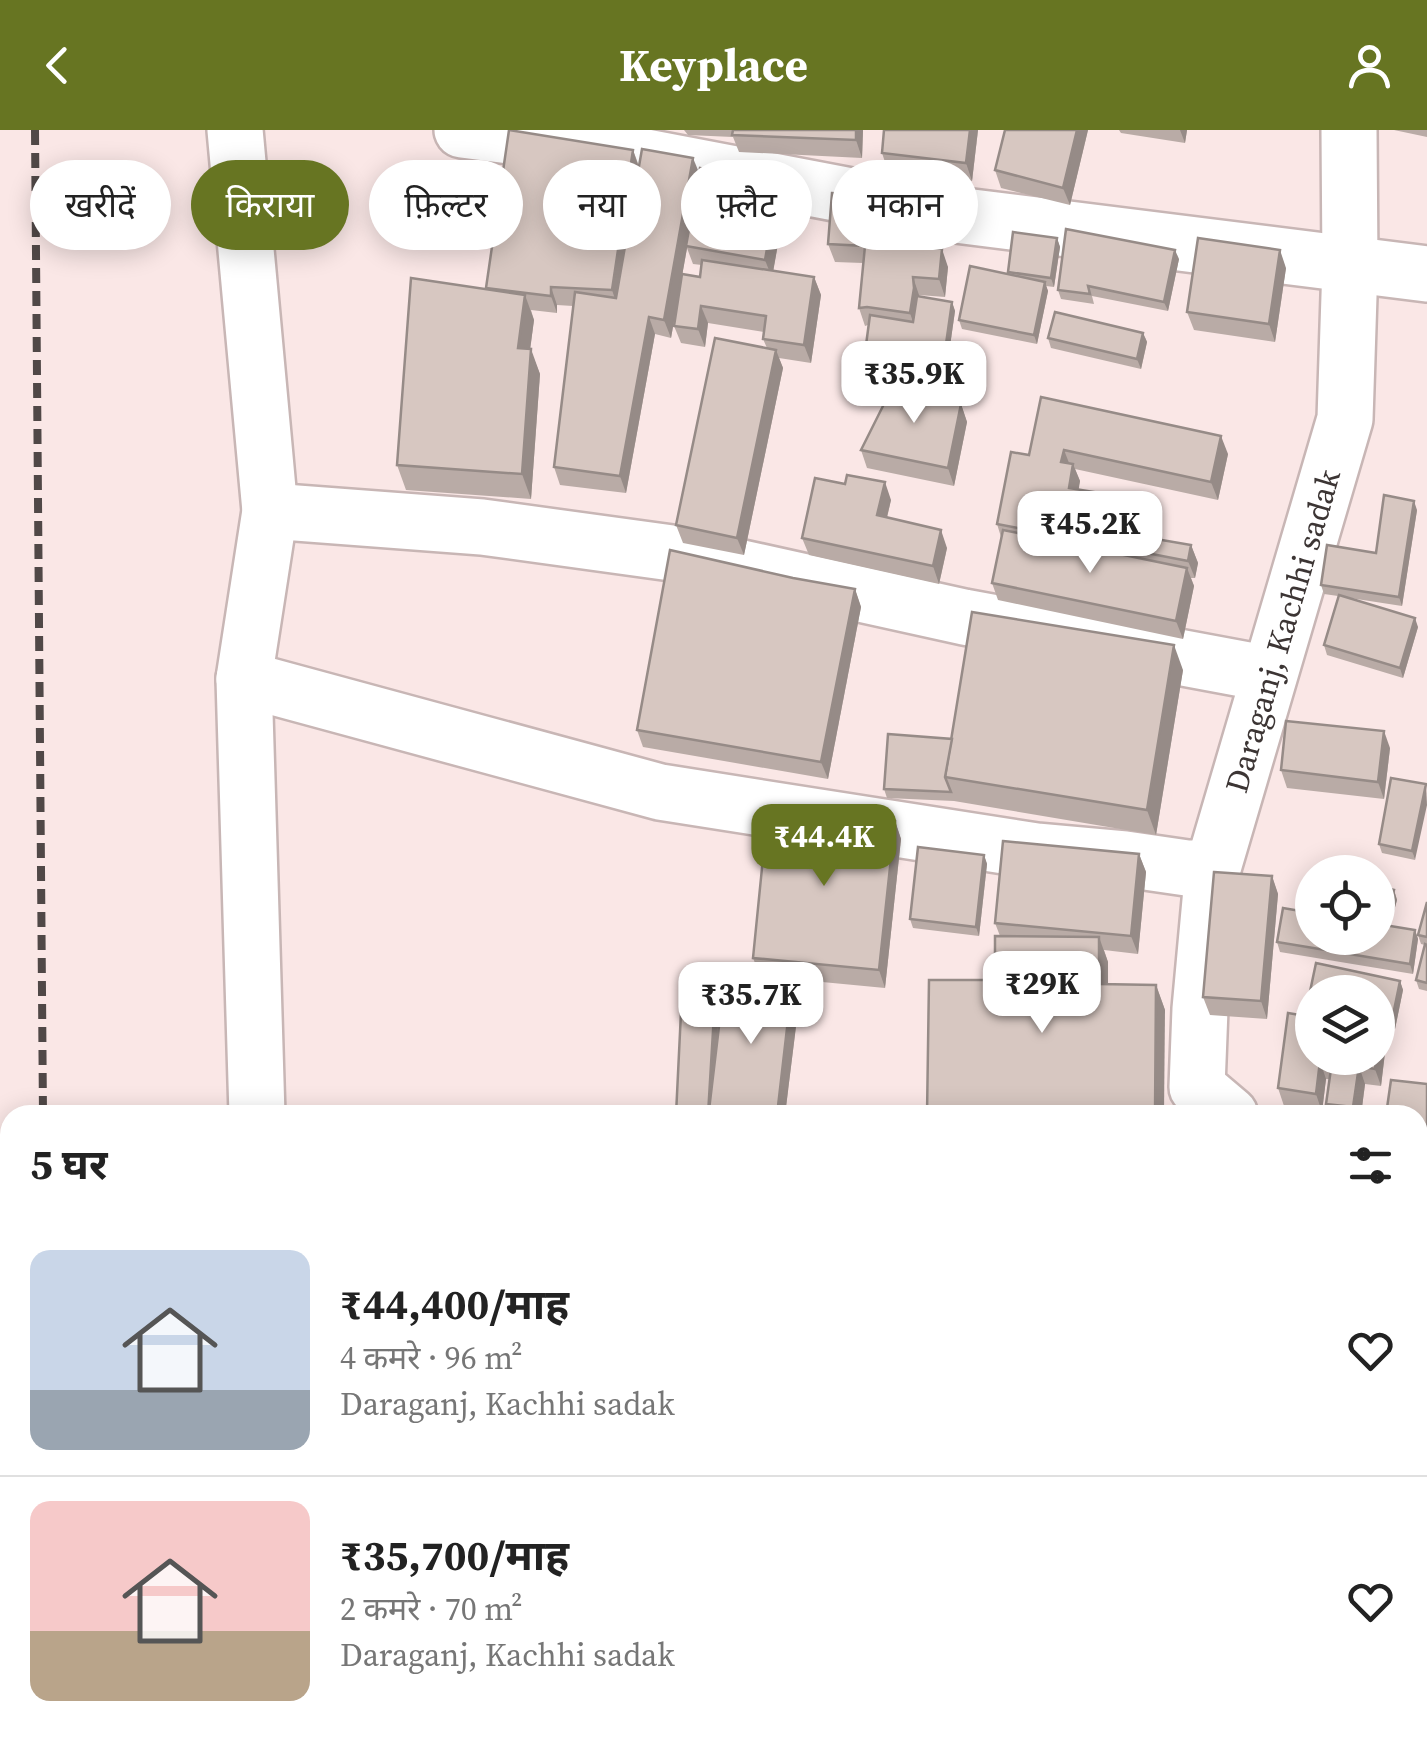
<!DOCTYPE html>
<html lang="hi">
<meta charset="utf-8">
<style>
:root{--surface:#fff;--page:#f2f2f2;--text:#222;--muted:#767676;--line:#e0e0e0;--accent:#677522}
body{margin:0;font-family:"Source Serif 4","Noto Sans Devanagari",serif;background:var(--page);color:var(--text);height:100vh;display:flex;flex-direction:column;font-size:38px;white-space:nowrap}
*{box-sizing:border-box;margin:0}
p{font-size:32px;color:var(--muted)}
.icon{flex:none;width:55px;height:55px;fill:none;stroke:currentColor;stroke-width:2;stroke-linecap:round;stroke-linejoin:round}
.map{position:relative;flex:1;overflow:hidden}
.sheet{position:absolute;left:0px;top:975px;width:1428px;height:642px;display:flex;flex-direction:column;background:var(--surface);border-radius:30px 30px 0 0;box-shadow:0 5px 25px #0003}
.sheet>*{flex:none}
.banner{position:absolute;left:30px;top:30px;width:1368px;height:90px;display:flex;gap:20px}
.tools{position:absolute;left:1295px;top:725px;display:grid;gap:20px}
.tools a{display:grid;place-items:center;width:100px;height:100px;border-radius:50%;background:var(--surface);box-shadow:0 5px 25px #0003;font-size:50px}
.price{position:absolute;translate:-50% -85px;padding:0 22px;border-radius:20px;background:#fff;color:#222;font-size:32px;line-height:65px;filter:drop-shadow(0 2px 5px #0008)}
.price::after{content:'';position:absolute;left:50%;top:60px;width:30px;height:22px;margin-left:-15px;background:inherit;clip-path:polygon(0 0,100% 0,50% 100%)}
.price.current{background:var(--accent);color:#fff}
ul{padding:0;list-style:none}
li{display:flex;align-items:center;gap:30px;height:250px;padding:0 30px}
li+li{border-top:2px solid var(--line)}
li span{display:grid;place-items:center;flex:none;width:280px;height:200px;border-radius:20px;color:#555}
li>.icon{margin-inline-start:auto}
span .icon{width:120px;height:120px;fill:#fffc;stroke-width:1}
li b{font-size:42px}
h2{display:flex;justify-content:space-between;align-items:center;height:120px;padding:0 30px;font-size:42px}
.tag{padding:0 35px;border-radius:45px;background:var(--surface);box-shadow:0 5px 25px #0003;font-size:35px;line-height:90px}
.tag.current{background:var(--accent);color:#fff}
header{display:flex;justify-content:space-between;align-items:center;height:130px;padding:0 30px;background:var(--accent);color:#fff;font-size:45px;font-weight:700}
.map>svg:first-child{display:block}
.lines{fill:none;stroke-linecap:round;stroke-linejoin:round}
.minor-casing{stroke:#c8b6b5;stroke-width:60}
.tertiary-casing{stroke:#c8b6b5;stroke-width:60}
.minor{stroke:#fff;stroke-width:55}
.tertiary{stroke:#fff;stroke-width:55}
.rail{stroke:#504847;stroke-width:8;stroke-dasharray:15 8;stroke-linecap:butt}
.wall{fill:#b9aba6}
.shaded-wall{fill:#968b87}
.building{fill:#d7c7c1;stroke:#968b87;stroke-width:2.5}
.labels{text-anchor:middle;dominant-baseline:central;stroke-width:8;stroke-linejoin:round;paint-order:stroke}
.street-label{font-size:32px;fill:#3c3534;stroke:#fff}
</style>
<header><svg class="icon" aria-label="back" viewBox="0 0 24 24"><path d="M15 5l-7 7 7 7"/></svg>Keyplace<svg class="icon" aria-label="person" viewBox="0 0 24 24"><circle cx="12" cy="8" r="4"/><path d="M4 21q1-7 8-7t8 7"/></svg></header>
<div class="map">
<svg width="1427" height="1617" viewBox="0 0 1427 1617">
<rect width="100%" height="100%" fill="#fae7e6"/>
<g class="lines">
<defs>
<g id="minor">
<path d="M235,0l35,381 -26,168 13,436"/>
<path d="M462,0l121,15 357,68 487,61"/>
<path d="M270,381l212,16 197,27 285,63 305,57"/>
<path d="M244,549l416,113 376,59 89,8 62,9h26"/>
<path d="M1418,1046l9,2"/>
<path d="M265,1608v9"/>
</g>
<g id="tertiary">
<path id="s1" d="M1230,985l-33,-28 3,-78 13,-141 132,-449 5,-154 -1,-135"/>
<path d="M1335,1608v9"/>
</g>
</defs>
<use href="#minor" class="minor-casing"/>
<use href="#tertiary" class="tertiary-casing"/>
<use href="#minor" class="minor"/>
<use href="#tertiary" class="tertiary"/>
<g class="rail">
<path d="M35,0l8,985"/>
<path d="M0,1202l5,415"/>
<path d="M48,1608v9"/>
</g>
</g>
<g class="wall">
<path d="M684,0h179l-1,28 -123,-6 -6,-15 -45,-2z"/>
<path d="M884,0h94l-6,51 -84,-10 -6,-18z"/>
<path d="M1005,0h83l-18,75 -69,-17 -6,-18z"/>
<path d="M1119,0h68l-2,13 -64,-10z"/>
<path d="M1394,0h33v7z"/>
<path d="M633,20l6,16 60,8 87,25 -13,72 41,6 7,18 -10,68 -32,-5 4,10 -39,187 -61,-12 -7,-18 91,-177 -4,-9 1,-7 -56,-9 -3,24 -24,-4 -7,-17 26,-49 2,-12 -9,-1 -6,-16 -16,90 -16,-4 -29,159 -66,-8 -6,-18 19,-161 -16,-1v8l-26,-3 3,10 -4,29 10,25 -9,125 -125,-9 -9,-25 89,-176z"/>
<path d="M918,71l6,17 -2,29 26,20 -3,30 -26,-2v2l33,5 3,9 -10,70 -42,-6 24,22 34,7 6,18 -13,64 -87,-18 -6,-18 37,-76 -31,-4 -3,-10 4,-35 -3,1 -6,-18 4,-45 -28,-1 -7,-18z"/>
<path d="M1057,108l3,9 -6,40 -8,-1 2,5 -11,53 -75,-15 -3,-9 50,-46 -1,-2z"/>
<path d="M1179,129l-11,52 -76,-15 2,8 -33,-5 -3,-9z"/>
<path d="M1286,138l-11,74 -81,-12 -7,-18z"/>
<path d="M1143,203l4,9 -6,27 -90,-21 -3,-10z"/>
<path d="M1041,267l187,57 -10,46 -143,-31 5,12 -2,8 35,24 41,7 6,19 31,6 7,18 -3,15h-4l3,8 -11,53 -185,-39 -6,-17 9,-46 -4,-13 32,-69z"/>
<path d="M891,370l-4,18 60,30 -8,36 -130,-29 -7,-17z"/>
<path d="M1417,380l-15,96 -52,-8 68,29 -15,51 -76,-23 -3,-10 14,-49 -14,-2 -3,-9 55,-32z"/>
<path d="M793,448l62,11 6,18 -33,172 -185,-32 -6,-17z"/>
<path d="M1183,540l-27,165 -202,-34 -67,-3 -3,-9 68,-50z"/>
<path d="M1390,618l-6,51 -97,-11 -6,-18z"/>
<path d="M1391,648l24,82 -33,-7 -3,-9z"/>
<path d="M895,691l6,18 -16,149 -125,-12 -7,-18z"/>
<path d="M1139,724l7,18 -8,82 -34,-4 4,12v22l48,1 9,25 -170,-30 5,-44 -5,-13z"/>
<path d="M984,725l3,9 -8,72 -66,-8 -3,-9z"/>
<path d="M1272,746l6,18 -11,125 -57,-4 -7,-18z"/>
<path d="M1378,756l16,4 3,10 -7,26 25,4 3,9 -5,35 -133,-22 -3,-10 101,-4z"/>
<path d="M1427,772v89l-8,-2 -3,-9 9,-35 -4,-1 -3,-9z"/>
<path d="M1316,833l84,18 3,9 -8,39 -17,-4v-33h-66v18h-1l-3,-9z"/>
<path d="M721,844l-5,80 76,-69 7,17 -14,113h-109l24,-102z"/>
<path d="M1288,883l92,14 6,17 -5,42 -16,-2 -4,31h-31l-4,-11 3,-25h-3l-4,33 -38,-6 -6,-18z"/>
<path d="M1427,954v76l-9,-1v-44z"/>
<path d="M1418,1179l9,1v89h-3l-6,-19z"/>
<path d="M1418,1288l9,2v152h-9z"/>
<path d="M1418,1462h9v148l-81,-1v-1h72z"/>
<path d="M434,1608h89l-1,6 -87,-3z"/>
</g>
<g class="shaded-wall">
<path d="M856,0h7l-1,28 -6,-18z"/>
<path d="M970,0h8l-6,51 -6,-18z"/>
<path d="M1077,0h11l-18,75 -7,-17z"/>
<path d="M1180,0h7l-2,13z"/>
<path d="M633,20l6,18 -21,140 -6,-18z"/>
<path d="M693,28l7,17 -29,163 -7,-18z"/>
<path d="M779,51l7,18 -14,79 -7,-18z"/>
<path d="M918,71l6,17 -4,46 -6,-18z"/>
<path d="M1057,108l3,9 -6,40 -3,-9z"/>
<path d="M942,119l6,18 -3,30 -6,-18z"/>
<path d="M1175,120l4,9 -11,52 -4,-9z"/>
<path d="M1280,120l6,18 -11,74 -6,-18z"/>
<path d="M814,147l7,18 -10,68 -7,-18z"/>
<path d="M913,147l6,18 1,11 -4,25 -6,-18z"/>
<path d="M1045,152l3,9 -11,53 -3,-9z"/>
<path d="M551,157l6,18v8l-6,-17z"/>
<path d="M525,165l9,25 -7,53 -9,-25z"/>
<path d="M952,172l3,9 -10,70 -3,-9z"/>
<path d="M701,176l7,17 -3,24 -7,-18z"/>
<path d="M649,187l6,17 -29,159 -6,-17z"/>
<path d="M1143,203l4,9 -6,27 -4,-10z"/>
<path d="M531,219l9,25 -9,125 -9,-25z"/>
<path d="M776,220l7,18 -39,187 -7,-17z"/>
<path d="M961,274l6,18 -13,64 -6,-18z"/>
<path d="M1221,306l7,18 -10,46 -7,-18z"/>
<path d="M1064,320l7,18 -10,-6z"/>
<path d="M1073,334l7,17 -4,25 -7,-18z"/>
<path d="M885,352l6,18 -8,33 -6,-18z"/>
<path d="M1106,364l7,18 -10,-1z"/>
<path d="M1414,371l3,9 -15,96 -3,-9z"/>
<path d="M1154,390l7,18 -4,17 -7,-17z"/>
<path d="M941,400l6,18 -8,36 -6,-18z"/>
<path d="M1191,415l7,18 -3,15 -7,-17z"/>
<path d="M1187,438l7,18 -11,53 -7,-18z"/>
<path d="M855,459l6,18 -33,172 -7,-17z"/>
<path d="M1415,488l3,9 -15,51 -3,-10z"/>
<path d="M1174,515l9,25 -27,165 -9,-25z"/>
<path d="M1384,601l6,17 -6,51 -6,-17z"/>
<path d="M1426,654l1,21 -12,55 -3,-9z"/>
<path d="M895,691l6,18 -16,149 -6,-18z"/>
<path d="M1139,724l7,18 -8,82 -7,-18z"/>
<path d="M984,725l3,9 -8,72 -3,-9z"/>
<path d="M1272,746l6,18 -11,125 -6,-18z"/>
<path d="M1394,760l3,10 -8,28 -3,-9z"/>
<path d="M1415,800l3,9 -5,35 -3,-10z"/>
<path d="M1099,807l9,25v47l-9,-25z"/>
<path d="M717,834l4,10 -8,137 -4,-1 2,5h-3z"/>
<path d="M1400,851l3,9 -8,39 -3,-9z"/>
<path d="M792,855l7,17 -14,113h-8z"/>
<path d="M1156,855l9,25 -1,105h-9z"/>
<path d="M1380,897l6,17 -5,42 -6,-17 1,-11h2z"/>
<path d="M1320,931l6,18 -4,33 -6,-18z"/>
<path d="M1359,936l6,18 -4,31h-5l-3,-8z"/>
<path d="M1427,1502v96l-2,-6z"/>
<path d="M624,1608h7l-1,9h-7z"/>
<path d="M790,1608h7l-1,9h-7z"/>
<path d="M938,1608h8l-1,9h-7z"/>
<rect x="1017" y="1608" width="7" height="9"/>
<rect x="1203" y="1608" width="7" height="9"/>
</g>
<g class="building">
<path d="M509,0l124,20 -21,140 -61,-3v9l-65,-8z"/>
<path d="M733,0h123v10l-124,-5z"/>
<path d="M884,0h86l-4,33 -84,-10z"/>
<path d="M1005,0h72l-14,58 -68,-18z"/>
<path d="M642,19l51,9 -29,162 -15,-3 -29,159 -66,-9 21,-175 41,6z"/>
<path d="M700,38l79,13 -14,79 -79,-14z"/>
<path d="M832,63l86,8 -4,45 28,3 -3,30 -26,-2 1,11 -4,25 -43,-6 -8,1 6,-62 -37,-2z"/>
<path d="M1066,99l109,21 -11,52 -76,-16 2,8 -32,-4z"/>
<path d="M1013,102l44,6 -6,40 -43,-6z"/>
<path d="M1198,108l82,12 -11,74 -82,-12z"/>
<path d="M702,130l112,17 -10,68 -41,-6 3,-23 -65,-10 -3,23 -24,-3 8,-52 18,3z"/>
<path d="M970,136l75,16 -11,53 -75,-15z"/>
<path d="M411,148l114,17 -7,53 13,1 -9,125 -125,-9z"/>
<path d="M917,166l35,6 -10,70 -78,-12 6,-45 43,7z"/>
<path d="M1055,182l88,21 -6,26 -89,-21z"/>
<path d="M715,208l61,12 -39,188 -61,-13z"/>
<path d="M900,242l27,25 34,7 -13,64 -87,-18z"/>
<path d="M1041,267l180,39 -10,46 -147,-32 -3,12 12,2 -4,24 37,6 -3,17 51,9 -4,18 41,7 -3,16 -191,-37 14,-72 18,3z"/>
<path d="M847,345l38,7 -8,33 64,15 -8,36 -131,-28 13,-60 30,6z"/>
<path d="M1384,365l30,6 -15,96 -78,-12 6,-40 49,8z"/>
<path d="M1003,400l184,38 -11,53 -184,-38z"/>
<path d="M670,420l123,28 62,11 -34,173 -184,-32z"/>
<path d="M1339,465l76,23 -15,50 -76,-23z"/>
<path d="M972,482l202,33 -27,165 -202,-33z"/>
<path d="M1286,591l98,10 -6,51 -97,-12z"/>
<path d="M888,604l64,5 -7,38 6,15 -67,-3z"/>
<path d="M1391,648l35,6 -14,67 -33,-7z"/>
<path d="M768,678l127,13 -16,149 -126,-12z"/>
<path d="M1003,711l136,13 -8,82 -136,-13z"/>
<path d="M918,717l66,8 -8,72 -66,-8z"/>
<path d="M1214,742l58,4 -11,125 -58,-4z"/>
<path d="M1378,756l16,4 -8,29 -8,-2z"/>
<path d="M1427,772v35l-9,-2z"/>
<path d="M1283,778l29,5v25h66v-14l37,6 -5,34 -133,-22z"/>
<path d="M995,806l104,1v47l57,1 -1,130h-228l2,-135h66z"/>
<path d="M1425,814l2,1v38l-11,-3z"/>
<path d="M1316,833l84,18 -8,39 -14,-4v-24h-66v10l-4,-1z"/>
<path d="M703,834h14l-9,151h-32l5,-103 19,1z"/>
<path d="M725,846l67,9 -15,130h-29l-39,-5z"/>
<path d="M1288,883l24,4v41h64l-1,11 -16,-3 -6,41 -27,-3 6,-42 -12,-1 -4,33 -38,-6z"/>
<path d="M1391,950l36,4v59l-9,-1v-27h-32z"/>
<path d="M1418,1179l9,1v72l-9,-1 2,-18h-2z"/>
<path d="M1418,1288l9,2v26l-9,-2z"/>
<path d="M1418,1317l9,1v106h-9z"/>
<path d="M1418,1462h9l-2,130h-7z"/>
<path d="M538,1608h86l-1,9h-85z"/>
<path d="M657,1608h133l-1,9h-132z"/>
<path d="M865,1608h73v9h-74z"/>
<rect x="949" y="1608" width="68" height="9"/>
<rect x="1105" y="1608" width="98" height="9"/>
<path d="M377,1612l117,5h-117z"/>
</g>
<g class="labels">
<g class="street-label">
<text stroke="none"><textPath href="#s1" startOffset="510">Daraganj, Kachhi sadak</textPath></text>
</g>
</g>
</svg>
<div class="tools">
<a><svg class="icon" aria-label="locate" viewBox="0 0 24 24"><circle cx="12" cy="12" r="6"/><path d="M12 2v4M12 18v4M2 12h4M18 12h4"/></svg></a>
<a><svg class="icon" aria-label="layers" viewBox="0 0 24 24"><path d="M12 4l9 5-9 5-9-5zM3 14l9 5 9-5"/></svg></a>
</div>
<b class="price" style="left:914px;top:296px">₹35.9K</b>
<b class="price" style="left:1090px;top:446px">₹45.2K</b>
<b class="price current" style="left:824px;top:759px">₹44.4K</b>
<b class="price" style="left:1042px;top:906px">₹29K</b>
<b class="price" style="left:751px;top:917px">₹35.7K</b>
<div class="banner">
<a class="tag">खरीदें</a>
<a class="tag current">किराया</a>
<a class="tag">फ़िल्टर</a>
<a class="tag">नया</a>
<a class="tag">फ़्लैट</a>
<a class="tag">मकान</a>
</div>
<section class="sheet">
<h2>5 घर<svg class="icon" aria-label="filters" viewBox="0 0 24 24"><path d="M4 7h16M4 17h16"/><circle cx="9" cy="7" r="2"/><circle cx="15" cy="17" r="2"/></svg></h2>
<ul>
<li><span style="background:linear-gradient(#c9d6e8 70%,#9aa5b1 0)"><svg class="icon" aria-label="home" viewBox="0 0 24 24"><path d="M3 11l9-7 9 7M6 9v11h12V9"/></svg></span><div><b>₹44,400/माह</b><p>4 कमरे · 96 m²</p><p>Daraganj, Kachhi sadak</p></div><svg class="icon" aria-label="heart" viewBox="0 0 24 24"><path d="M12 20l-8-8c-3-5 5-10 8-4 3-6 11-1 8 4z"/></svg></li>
<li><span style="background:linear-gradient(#f6c9c9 65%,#b9a48a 0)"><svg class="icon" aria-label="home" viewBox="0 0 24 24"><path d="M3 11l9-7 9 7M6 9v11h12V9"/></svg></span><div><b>₹35,700/माह</b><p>2 कमरे · 70 m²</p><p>Daraganj, Kachhi sadak</p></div><svg class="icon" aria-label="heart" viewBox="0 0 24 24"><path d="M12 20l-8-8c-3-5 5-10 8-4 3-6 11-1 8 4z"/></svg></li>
</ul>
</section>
</div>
